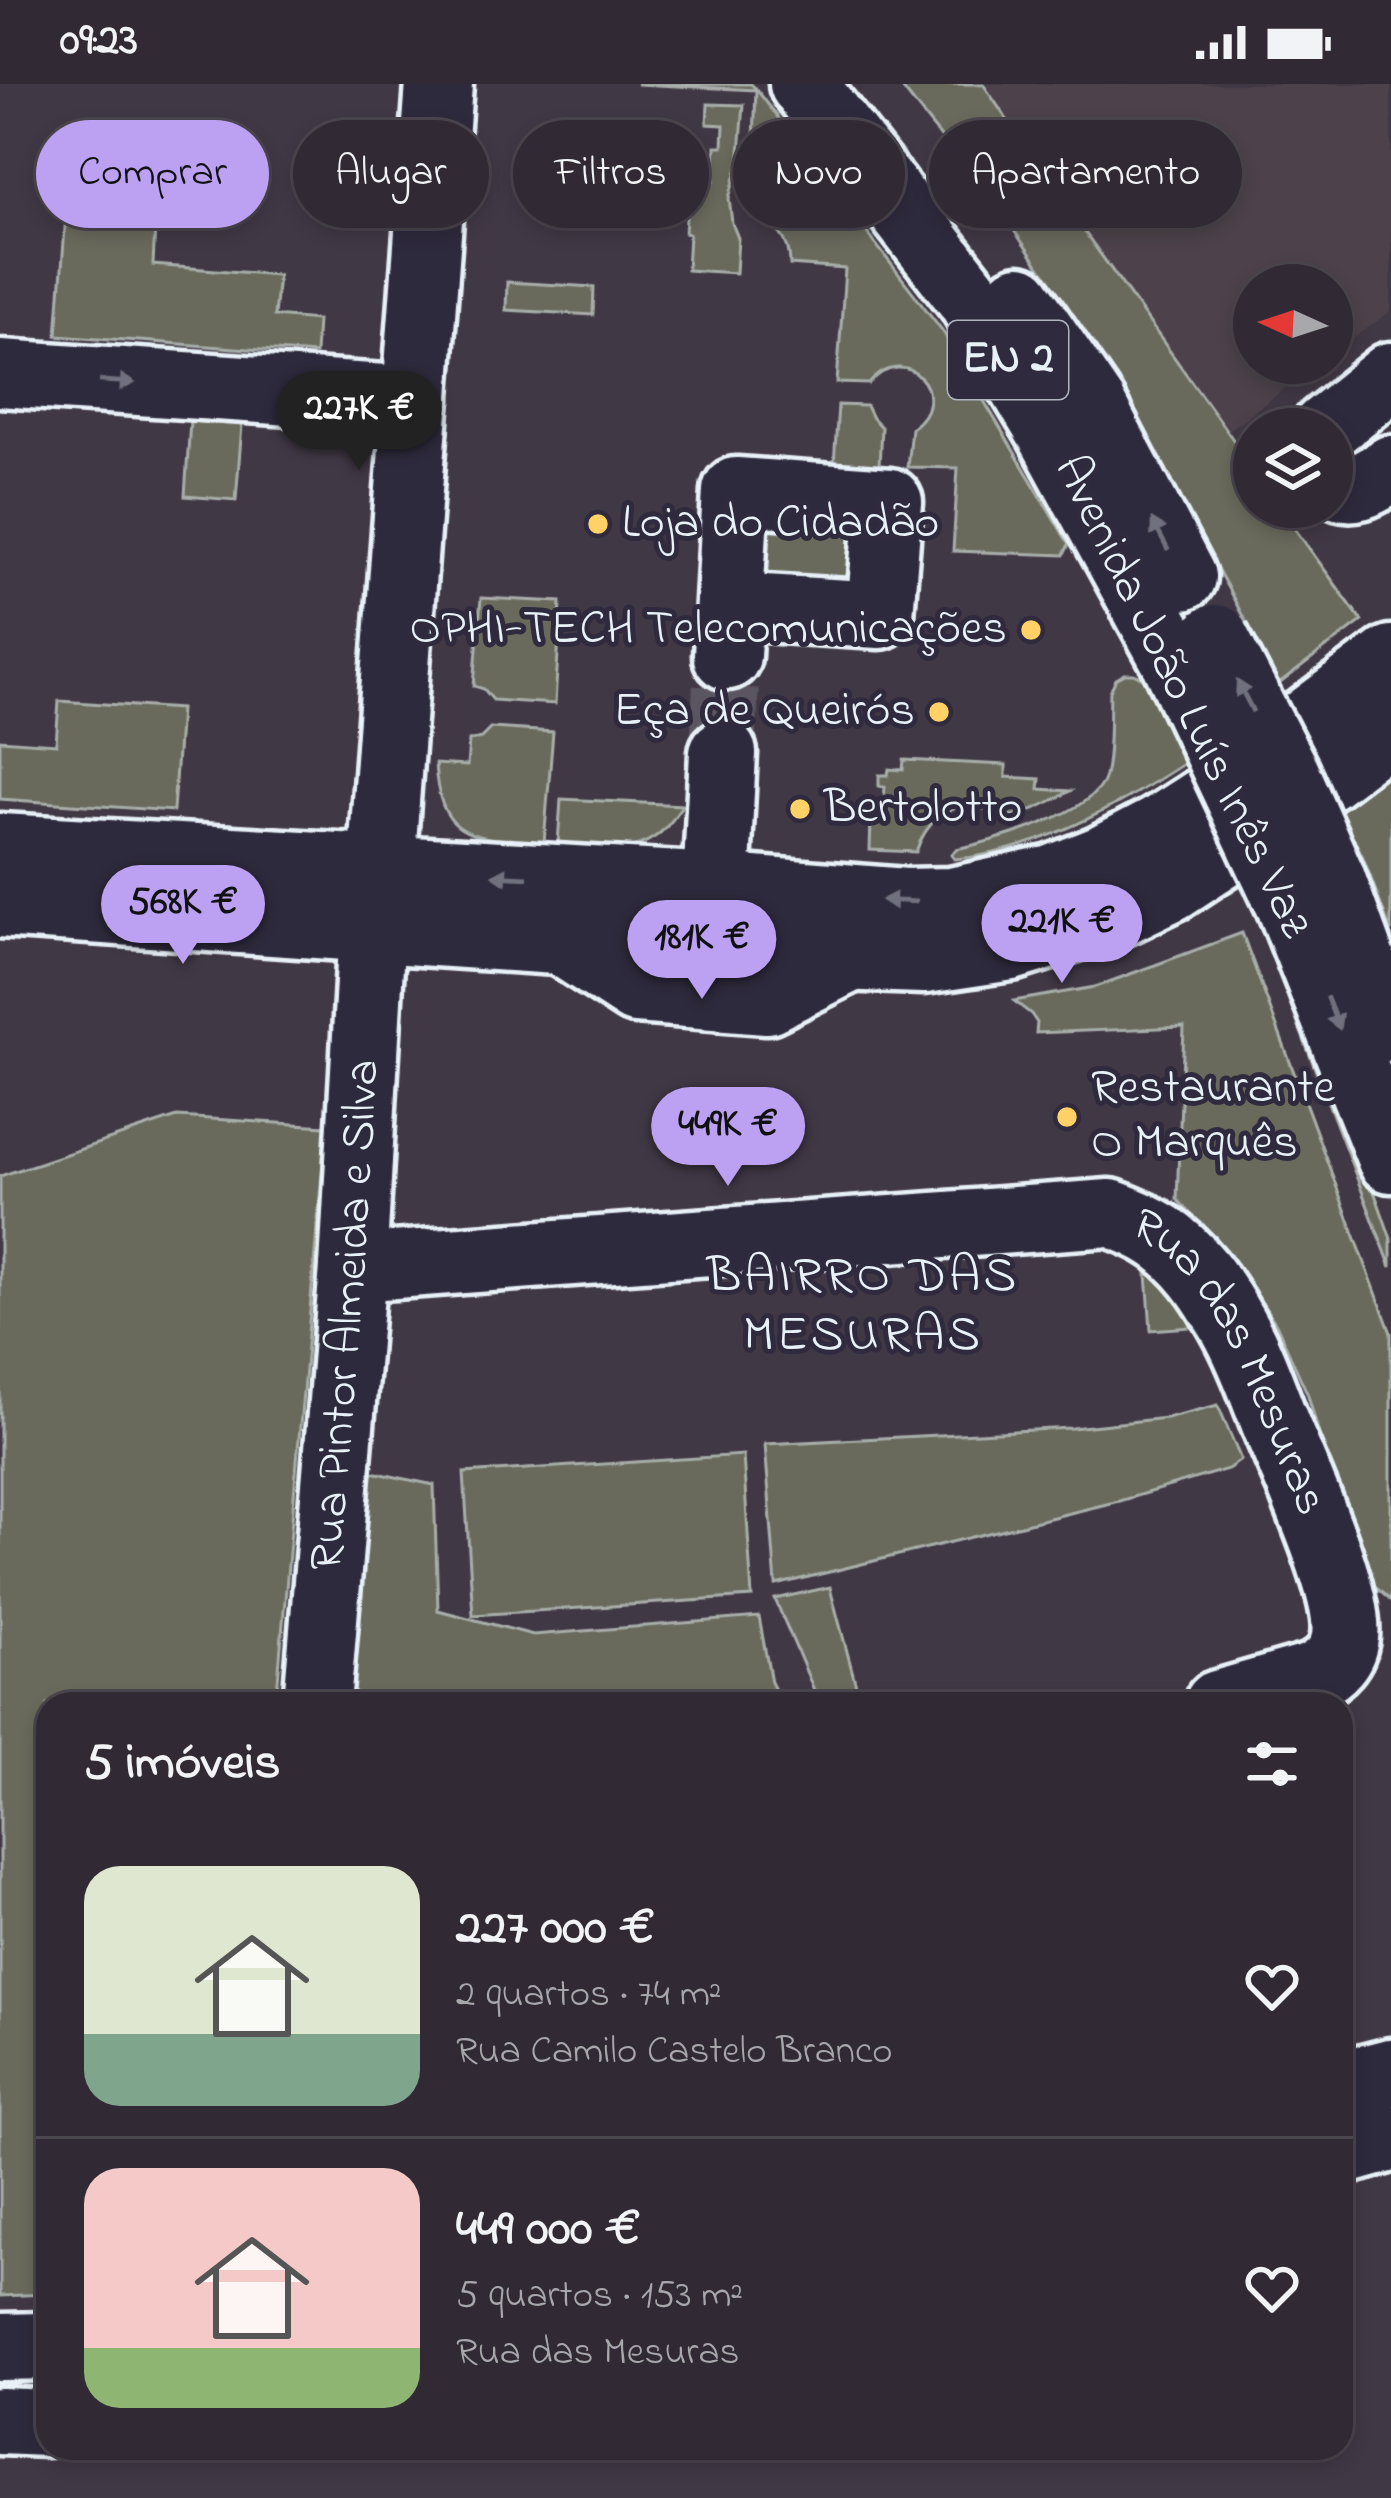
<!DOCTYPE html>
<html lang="pt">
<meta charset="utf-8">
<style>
:root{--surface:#312a34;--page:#39323c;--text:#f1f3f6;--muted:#a8a7ac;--line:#4c464f;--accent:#bca0f2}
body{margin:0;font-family:"Indie Flower",sans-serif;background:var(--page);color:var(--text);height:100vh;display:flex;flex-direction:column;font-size:45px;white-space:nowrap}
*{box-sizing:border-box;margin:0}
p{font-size:39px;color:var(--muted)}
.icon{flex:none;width:66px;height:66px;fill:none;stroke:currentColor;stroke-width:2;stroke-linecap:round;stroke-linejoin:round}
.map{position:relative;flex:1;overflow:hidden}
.panel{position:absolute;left:36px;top:1608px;width:1317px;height:768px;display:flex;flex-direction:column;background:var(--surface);border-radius:36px;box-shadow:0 6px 18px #0003,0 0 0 3px var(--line)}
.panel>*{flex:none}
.hud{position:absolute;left:36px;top:36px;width:1320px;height:108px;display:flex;gap:24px}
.needle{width:78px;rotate:273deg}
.controls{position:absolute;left:1233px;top:180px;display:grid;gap:24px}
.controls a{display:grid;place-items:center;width:120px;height:120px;border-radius:50%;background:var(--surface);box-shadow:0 6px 18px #0003,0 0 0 3px var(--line);font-size:60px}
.price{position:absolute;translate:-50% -102px;padding:0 27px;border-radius:42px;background:var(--accent);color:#111;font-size:39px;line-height:78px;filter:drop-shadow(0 3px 6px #0008)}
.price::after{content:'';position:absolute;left:50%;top:72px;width:36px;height:27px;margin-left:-18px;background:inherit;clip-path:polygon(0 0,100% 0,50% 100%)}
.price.on{background:#222;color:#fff}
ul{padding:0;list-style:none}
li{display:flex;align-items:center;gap:36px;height:300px;padding:0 48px}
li+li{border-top:3px solid var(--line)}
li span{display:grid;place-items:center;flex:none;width:336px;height:240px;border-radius:36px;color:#555}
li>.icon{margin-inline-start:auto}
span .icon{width:144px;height:144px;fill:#fffc;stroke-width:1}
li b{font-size:51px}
h2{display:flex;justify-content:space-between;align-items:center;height:144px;padding:0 48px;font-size:51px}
.chip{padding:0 42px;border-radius:54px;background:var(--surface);box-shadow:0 6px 18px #0003,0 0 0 3px var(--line);font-size:42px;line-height:108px}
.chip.on{background:var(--accent);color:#111}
.status{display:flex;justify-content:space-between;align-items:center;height:84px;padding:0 60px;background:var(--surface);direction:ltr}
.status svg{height:33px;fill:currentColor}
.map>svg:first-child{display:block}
.built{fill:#4e424b}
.green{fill:#696a5c;stroke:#a8aeaa;stroke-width:3}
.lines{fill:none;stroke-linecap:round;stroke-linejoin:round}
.minor-tunnel{stroke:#5a5460;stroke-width:66;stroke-dasharray:66 33;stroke-linecap:butt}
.minor-casing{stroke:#e8f1f8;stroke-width:75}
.major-casing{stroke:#e8f1f8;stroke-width:75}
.minor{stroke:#2f2a3d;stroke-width:66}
.major{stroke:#2f2a3d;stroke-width:66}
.major-bridge-casing{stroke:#e8f1f8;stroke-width:75;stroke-linecap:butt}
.major-bridge{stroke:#2f2a3d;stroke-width:66}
.oneway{fill:#70707e}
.poi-dot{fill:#ffd166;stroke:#2f2a3d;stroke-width:4.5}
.labels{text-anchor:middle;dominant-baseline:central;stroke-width:10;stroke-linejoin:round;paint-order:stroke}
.shield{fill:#2f2a3d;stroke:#b0b5c0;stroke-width:3}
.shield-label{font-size:45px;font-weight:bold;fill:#e8f1f8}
.poi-label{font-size:48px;fill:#e8f1f8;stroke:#2f2a3d;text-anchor:start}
.street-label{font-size:48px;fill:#e8f1f8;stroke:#2f2a3d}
.neighbourhood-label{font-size:51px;letter-spacing:3px;fill:#e8f1f8;stroke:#2f2a3d}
</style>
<div class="status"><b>09:23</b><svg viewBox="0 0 49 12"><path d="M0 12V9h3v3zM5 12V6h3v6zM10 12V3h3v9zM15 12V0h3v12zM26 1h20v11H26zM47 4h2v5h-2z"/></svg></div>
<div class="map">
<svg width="1391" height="2414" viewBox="0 0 1391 2414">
<rect width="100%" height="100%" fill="#413845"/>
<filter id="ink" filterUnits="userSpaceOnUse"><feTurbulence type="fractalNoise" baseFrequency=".00833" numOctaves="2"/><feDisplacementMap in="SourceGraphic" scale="24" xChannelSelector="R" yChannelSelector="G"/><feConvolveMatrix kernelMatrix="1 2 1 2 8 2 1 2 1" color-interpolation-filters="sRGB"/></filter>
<g filter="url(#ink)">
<path class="built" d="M983,0h408v227l-59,43v-69h-78v78h66l-92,67 -177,-245z"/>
<g class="green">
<path d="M637,0h114l6,6 185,240 127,214 -5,11 -111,-4 5,-83 -51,-1 4,-39c45,-31 -5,-88 -42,-44l-32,-1 8,-114 -55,-4c0,-27 -13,-40 -39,-49l5,-126z"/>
<path d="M899,0h84l68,101 203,284v38h25l83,114 -83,63c-76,-143 -151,-285 -241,-419 -42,-63 -93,-121 -139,-181z"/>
<path d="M708,20l36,1 -5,59 -10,34 3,25 6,15 -2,35 -49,-3 2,-36 -4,-1 2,-31h3l1,-11 -4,-1 1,-11 26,2 2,-35h7l1,-21 -17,-1z"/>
<path d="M67,117l89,6 -3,58 125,10 -4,41 43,4 -2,34 -258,-19z"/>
<path d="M507,198l87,5 -1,28 -87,-5z"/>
<path d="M838,321l28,1 6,12 9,9 -2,39 -45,-1z"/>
<path d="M190,337l52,4 -6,75 -51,-4z"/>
<path d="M767,441l87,9 -4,47 -87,-2z"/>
<path d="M481,514l80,4 -6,102 -62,-4 -9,-11 -10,-3z"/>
<path d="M1125,590h9l11,5 41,83c-68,44 -150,91 -232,97l-2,-5 4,-5c35,-7 140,-35 149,-73 6,-26 4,-58 5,-85l6,-12z"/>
<path d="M59,617l121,8 -7,102 -173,-12v-59l56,4z"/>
<path d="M491,644l62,4 -9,111c-66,-7 -104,3 -109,-79l32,2 2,-25 12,-3z"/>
<path d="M904,676l102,5v12l34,2 -1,10 31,2c-16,9 -35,19 -53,24 -15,3 -24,-3 -37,-8 -31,-10 -56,19 -64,45l-46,-2 1,-31 5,-1 1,-6h6l2,-25 -6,-1v-11h9l1,-6 14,1z"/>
<path d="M1391,682v166l-28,-75 -25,-50z"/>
<path d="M561,715l121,6c-30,55 -70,45 -124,39z"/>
<path d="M1259,810l119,308 13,37v28l-141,-368z"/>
<path d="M1242,849l149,400v268l-33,-29 -50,-177 -32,-71 -37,-56 -62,-69 7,-172 -148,6 1,-10 -6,-9 -17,-13 81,-14z"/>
<path d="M177,1033l149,9 -50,578h-228v590l-48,2v-1120z"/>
<path d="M1146,1176l14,10 32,57 -41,3z"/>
<path d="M1218,1321l23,55 -13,9 -109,32 -343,84 -11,-141 307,-16 94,-10z"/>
<path d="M743,1371l9,142 -279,18 -9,-142z"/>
<path d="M363,1386l71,15 4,125 95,25 226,-18 12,65 4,8 16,3 4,11h-452z"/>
<path d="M830,1503l1,5 30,112h-41l-45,-105z"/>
</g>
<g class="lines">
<path class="minor-tunnel" d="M723,669l4,-97"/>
<defs>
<g id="minor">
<path d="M0,289l416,27"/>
<path d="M1325,345l66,-53"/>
<path d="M1332,397c21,15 40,0 59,-12"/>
<path d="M727,572l9,-165 153,11 -9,113 -150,-9"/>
<path d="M381,785l58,-785"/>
<path d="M716,803l7,-134"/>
<path d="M559,856l77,50 131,10 84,-42"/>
<path id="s1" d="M353,1184l757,-55c39,14 62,27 89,60 13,16 25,36 35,54 18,32 30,68 43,101 19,46 74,165 68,209 -2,19 -15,32 -32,40l-95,27"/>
<path id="s2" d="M317,1620l36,-436 19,-340"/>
</g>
<g id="major">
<path d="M803,0l168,215 78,131 126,231"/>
<path d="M1019,215l74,108 89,170"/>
<path d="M1300,643l91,-68"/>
<path d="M1324,694l67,-50"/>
<path d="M0,763l716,40 189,15 47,-1 101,-22 50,-20 55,-29 45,-29"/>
<path d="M1331,793l55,151"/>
<path d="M0,820l751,50 173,6 87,-13 103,-32 58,-28 55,-36"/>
<path d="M1290,821l101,254"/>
<path d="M1341,2001l50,-13"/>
<path d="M1341,2068l50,-14"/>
<path d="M0,2263l48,-1"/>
<path d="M0,2337l48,2"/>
</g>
</defs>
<use href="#minor" class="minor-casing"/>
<use href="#major" class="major-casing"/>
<use href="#minor" class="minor"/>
<use href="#major" class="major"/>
<defs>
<g id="major-bridge">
<path d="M1215,554l71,137 45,102"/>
<path d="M1175,577l115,244"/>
</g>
</defs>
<use href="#major-bridge" class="major-bridge-casing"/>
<use href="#major-bridge" class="major-bridge"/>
</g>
<defs><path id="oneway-solid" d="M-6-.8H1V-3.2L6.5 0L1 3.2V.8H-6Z" transform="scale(3)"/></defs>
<g class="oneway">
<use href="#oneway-solid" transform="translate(117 298) rotate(4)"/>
<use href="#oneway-solid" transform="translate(1160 451) rotate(-118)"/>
<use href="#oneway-solid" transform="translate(1245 612) rotate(-117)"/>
<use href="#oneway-solid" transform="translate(510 792) rotate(-177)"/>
<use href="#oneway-solid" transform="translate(899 817) rotate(-177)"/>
<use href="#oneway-solid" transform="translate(1333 929) rotate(68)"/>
</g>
</g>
<g class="poi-dot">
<circle cx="598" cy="440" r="12"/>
<circle cx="1031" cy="546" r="12"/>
<circle cx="939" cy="628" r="12"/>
<circle cx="800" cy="725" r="12"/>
<circle cx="1067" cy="1033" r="12"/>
</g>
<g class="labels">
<rect class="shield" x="948" y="237" width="120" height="78" rx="9"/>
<g class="shield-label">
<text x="1008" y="276">EN 2</text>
</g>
<g class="poi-label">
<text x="622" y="440">Loja do Cidadão</text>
<text x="1007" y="546" text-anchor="end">OPHI-TECH Telecomunicações</text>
<text x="915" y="628" text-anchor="end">Eça de Queirós</text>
<text x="824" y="725">Bertolotto</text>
<text x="1091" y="1005">Restaurante<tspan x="1091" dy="55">O Marquês</tspan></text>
</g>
<g class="street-label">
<text transform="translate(1182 613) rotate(64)">Avenida João Luís Inês Vaz</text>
<text stroke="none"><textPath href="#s2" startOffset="390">Rua Pintor Almeida e Silva</textPath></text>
<text stroke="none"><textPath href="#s1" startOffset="960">Rua das Mesuras</textPath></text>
</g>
<g class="neighbourhood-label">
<text x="863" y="1193">BAIRRO DAS<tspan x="863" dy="59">MESURAS</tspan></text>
</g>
</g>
</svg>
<div class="controls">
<a><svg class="needle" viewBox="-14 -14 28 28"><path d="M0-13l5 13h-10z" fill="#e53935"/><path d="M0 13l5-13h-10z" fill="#a8a7ac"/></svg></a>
<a><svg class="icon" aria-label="layers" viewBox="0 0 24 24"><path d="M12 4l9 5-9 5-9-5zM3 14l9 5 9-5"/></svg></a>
</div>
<b class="price on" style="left:359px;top:389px">227K €</b>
<b class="price" style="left:183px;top:883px">568K €</b>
<b class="price" style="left:1062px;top:902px">221K €</b>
<b class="price" style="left:702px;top:918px">181K €</b>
<b class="price" style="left:728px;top:1105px">449K €</b>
<div class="hud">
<a class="chip on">Comprar</a>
<a class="chip">Alugar</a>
<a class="chip">Filtros</a>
<a class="chip">Novo</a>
<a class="chip">Apartamento</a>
</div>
<section class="panel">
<h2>5 imóveis<svg class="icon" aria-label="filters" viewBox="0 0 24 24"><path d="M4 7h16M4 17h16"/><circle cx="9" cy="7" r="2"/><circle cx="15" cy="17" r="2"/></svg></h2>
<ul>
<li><span style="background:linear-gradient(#dfe7d0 70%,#7fa58c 0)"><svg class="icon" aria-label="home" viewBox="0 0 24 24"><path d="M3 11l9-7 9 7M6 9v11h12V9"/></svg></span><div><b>227 000 €</b><p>2 quartos · 74 m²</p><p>Rua Camilo Castelo Branco</p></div><svg class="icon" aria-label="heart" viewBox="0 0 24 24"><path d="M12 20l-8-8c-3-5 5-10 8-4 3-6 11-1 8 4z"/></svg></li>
<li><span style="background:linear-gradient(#f6c9c9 75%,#8fb573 0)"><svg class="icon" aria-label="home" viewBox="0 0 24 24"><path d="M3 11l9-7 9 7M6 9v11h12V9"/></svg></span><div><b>449 000 €</b><p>5 quartos · 153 m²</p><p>Rua das Mesuras</p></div><svg class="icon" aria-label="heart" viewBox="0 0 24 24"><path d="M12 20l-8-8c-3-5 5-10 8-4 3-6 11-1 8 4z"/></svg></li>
</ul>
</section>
</div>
